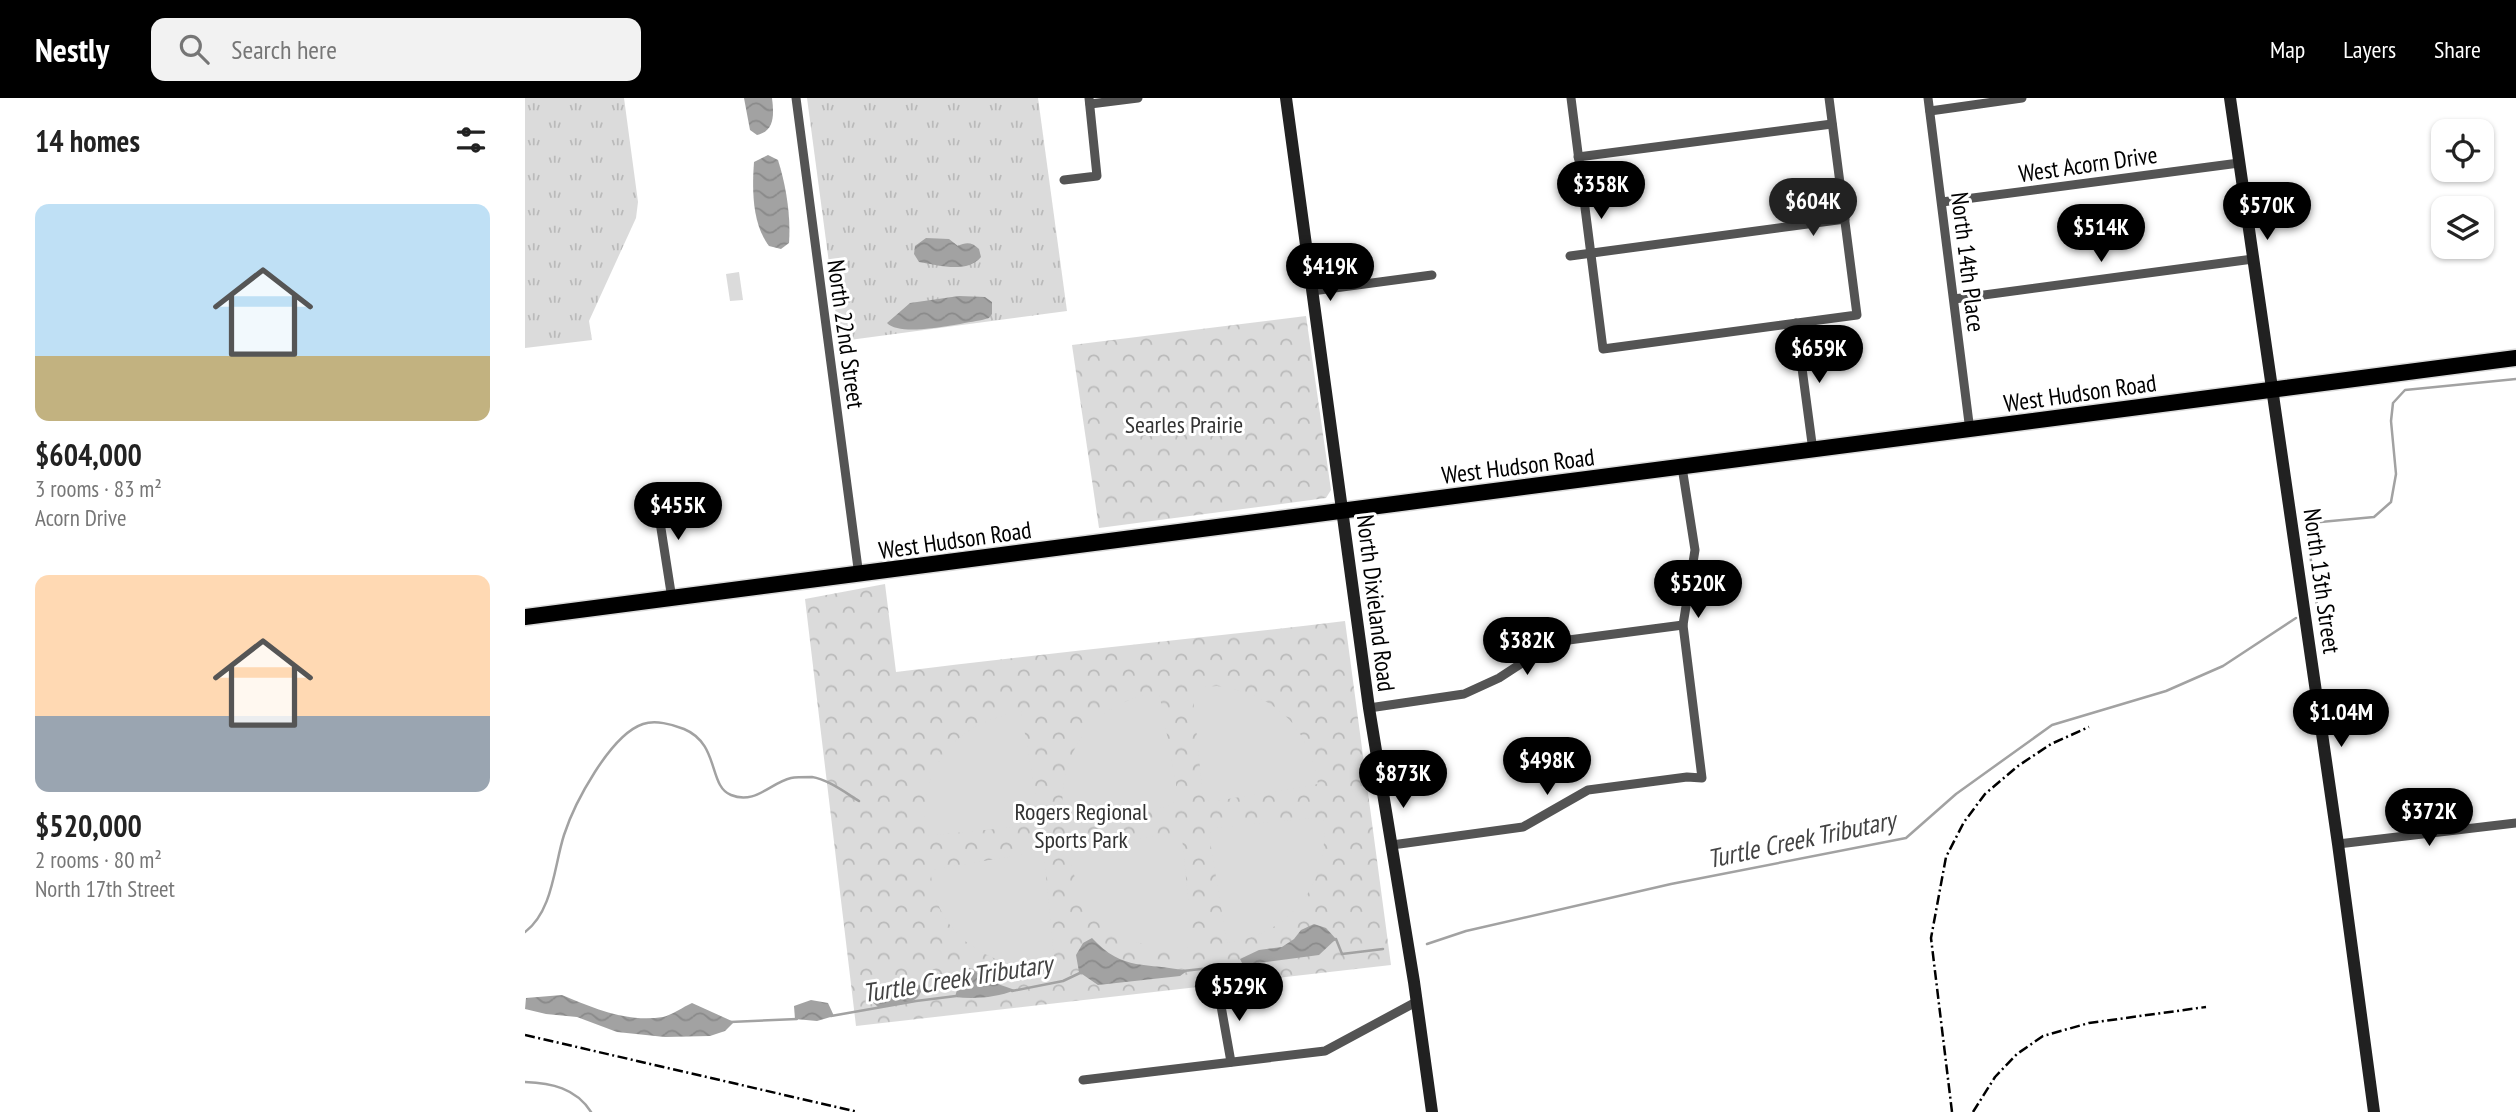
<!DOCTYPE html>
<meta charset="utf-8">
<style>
:root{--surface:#fff;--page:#f2f2f2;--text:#222;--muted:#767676;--accent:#000}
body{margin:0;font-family:"PT Sans Narrow",sans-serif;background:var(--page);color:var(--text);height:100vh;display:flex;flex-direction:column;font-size:26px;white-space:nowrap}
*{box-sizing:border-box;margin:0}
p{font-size:23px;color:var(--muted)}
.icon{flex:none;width:38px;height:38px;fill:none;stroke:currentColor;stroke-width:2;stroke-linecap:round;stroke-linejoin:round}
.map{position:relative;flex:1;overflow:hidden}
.panel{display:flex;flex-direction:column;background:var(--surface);width:525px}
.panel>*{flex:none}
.buttons{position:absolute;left:1906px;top:21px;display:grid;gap:14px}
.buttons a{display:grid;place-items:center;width:63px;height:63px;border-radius:14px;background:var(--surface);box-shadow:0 2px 5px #0004;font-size:35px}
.price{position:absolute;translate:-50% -60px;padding:0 16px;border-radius:24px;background:var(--accent);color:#fff;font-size:23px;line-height:46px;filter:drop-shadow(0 2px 4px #0008)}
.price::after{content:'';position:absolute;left:50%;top:42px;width:21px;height:16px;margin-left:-10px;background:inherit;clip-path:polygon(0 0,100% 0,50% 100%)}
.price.current{background:#222;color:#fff}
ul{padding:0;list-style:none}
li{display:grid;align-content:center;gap:14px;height:371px;padding:0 35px}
li span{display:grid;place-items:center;height:217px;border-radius:14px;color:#555}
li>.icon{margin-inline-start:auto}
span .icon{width:126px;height:126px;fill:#fffc;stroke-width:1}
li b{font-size:30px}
h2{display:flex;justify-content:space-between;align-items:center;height:84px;padding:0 35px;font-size:30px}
header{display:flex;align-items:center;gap:42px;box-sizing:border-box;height:98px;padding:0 35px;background:var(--accent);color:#fff}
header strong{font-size:33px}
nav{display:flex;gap:38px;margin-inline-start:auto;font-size:24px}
.search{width:490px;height:63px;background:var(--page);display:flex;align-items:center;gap:18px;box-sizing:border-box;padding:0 24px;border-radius:14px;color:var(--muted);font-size:26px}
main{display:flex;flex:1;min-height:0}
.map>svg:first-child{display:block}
.grass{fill:url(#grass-tufts)}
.park{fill:url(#park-crowns)}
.garden{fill:#dbdbdb}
.water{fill:url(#water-waves)}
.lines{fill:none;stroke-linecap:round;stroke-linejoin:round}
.stream{stroke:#a2a2a2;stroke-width:2.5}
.highway-casing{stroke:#dbdbdb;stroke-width:19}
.street{stroke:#545454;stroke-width:9}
.secondary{stroke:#212121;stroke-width:12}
.highway{stroke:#000;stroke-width:16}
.rail{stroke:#000;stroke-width:2.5;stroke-dasharray:10 3.5 2 3.5;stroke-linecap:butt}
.labels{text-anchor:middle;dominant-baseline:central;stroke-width:6;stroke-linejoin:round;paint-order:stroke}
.street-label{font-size:24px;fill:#000;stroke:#fff}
.park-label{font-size:24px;fill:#323232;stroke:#fff}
.water-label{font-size:26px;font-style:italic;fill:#434343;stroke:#fff}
</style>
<header>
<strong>Nestly</strong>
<div class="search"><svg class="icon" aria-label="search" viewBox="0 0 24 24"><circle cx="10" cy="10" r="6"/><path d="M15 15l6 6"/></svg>Search here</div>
<nav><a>Map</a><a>Layers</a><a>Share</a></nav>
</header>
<main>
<section class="panel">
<h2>14 homes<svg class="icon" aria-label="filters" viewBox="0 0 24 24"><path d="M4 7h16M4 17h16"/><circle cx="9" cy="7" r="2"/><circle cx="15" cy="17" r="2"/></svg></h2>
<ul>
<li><span style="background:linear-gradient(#bfe0f5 70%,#c2b280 0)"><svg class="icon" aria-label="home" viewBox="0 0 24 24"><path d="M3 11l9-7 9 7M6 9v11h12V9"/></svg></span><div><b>$604,000</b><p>3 rooms · 83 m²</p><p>Acorn Drive</p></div></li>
<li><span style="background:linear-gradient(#ffd9b3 65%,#9aa5b1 0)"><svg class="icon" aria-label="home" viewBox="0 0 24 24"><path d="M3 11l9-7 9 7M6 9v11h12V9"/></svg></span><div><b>$520,000</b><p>2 rooms · 80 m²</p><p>North 17th Street</p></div></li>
</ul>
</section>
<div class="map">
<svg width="1991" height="1014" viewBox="0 0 1991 1014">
<defs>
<pattern id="grass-tufts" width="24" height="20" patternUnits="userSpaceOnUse" patternTransform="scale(1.75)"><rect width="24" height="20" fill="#dbdbdb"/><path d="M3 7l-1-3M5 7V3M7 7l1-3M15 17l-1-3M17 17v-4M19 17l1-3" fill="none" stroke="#bababa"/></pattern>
<pattern id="park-crowns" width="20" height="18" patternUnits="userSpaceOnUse" patternTransform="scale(1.75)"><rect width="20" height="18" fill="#dbdbdb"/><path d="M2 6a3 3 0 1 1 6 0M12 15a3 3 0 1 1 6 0" fill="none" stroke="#bababa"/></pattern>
<pattern id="water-waves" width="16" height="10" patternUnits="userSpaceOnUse" patternTransform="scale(1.75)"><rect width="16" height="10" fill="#a2a2a2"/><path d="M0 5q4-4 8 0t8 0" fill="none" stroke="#8a8a8a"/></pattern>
</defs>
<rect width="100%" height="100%" fill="#fff"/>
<g class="grass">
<path d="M0,0h99l14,104 -2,16 -47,103 3,19 -67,8z"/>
<path d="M282,0h231l29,213 -225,30 -3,-3z"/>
</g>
<g class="park">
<path d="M781,218l25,174 -5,8 -227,30 -27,-183z"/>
<path d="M360,486l11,88c149,-19 299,-33 449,-51l46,344 -535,61 -51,-427z"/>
</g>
<g class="garden">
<path d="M214,174l4,28 -13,1 -4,-27z"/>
<path d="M692,588c59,9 91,39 101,98l-108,18 -7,-5 -11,-109z"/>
<path d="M634,594l17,91v18c-11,13 -91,15 -113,17 -6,-66 30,-116 96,-126z"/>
<path d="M496,613l19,109 -5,5 -110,11c-5,-71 27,-111 96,-125z"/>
<path d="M798,719c9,66 -32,117 -96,126l-18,-108 4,-7z"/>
<path d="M651,735l6,5 11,109c-67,10 -114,-32 -125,-96z"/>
<path d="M513,754l6,4 11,110c-47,6 -99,-16 -118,-64 -4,-10 -5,-21 -7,-32z"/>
</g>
<g class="water">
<path d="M219,0h28c2,16 3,33 -15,37l-7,-5z"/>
<path d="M243,57l10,5c8,25 13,56 11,83l-8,6 -12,-3c-17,-22 -17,-57 -15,-84z"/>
<path d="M401,140l23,1 9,7c8,-4 14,-4 21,3l2,8c-14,17 -43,8 -62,5l-5,-8 1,-8z"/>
<path d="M434,198l26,1 7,5v12l-3,4 -7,2c-20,3 -81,18 -95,3l23,-20z"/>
<path d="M789,826l12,4 10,11 -17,16 -76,10 -3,-6 19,-9 23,-3 12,-8 7,-9z"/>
<path d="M567,840c31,34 55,24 95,33l-7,5 -82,9 -19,-13 -3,-17 7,-12z"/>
<path d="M444,870l26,15 20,7c-19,8 -41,9 -60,7l5,-18z"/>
<path d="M385,885l12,3c-1,21 -27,18 -44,21l-9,-8z"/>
<path d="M37,897c31,13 66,28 101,22 9,-2 20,-10 29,-14l42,19 -9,9 -15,5 -45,1 -48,-5 -40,-15 -31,-3 -21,-5 1,-11z"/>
<path d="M286,902l17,3 6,13 -17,5 -22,-2 -1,-13z"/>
</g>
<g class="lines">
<g class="stream">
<path d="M1792,508l-10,-75 3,-8 64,-6 17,-15 5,-28 -5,-53 2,-18 12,-13 111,-11"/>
<path d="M0,834c28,-21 29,-66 39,-97 10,-31 46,-100 79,-111 12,-4 29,0 41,5 36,15 24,57 47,66 24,10 39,-12 60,-17 5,-1 15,-1 21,-1 15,2 34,16 47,24"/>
<path d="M808,842l3,-1 6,15 41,-5"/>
<path d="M902,846l39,-13 205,-47 235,-46 50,-44 96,-69 114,-34 57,-25 73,-48"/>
<path d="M658,873l63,-7"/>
<path d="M487,893l51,-10 19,-9"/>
<path d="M306,918l85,-15 40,-5"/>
<path d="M205,924l67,-3"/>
<path d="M0,984c26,1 51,6 66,30"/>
</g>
<defs>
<path id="highway" d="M0,519l1991,-259"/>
</defs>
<use href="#highway" class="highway-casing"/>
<g class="street">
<path d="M271,0l63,478"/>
<path d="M1046,0l32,251 254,-34 -28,-217"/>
<path d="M1403,0l42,333"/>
<path d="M565,6l48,-6"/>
<path d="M1405,13l92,-13"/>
<path d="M1053,59l254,-33"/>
<path d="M539,82l33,-4 -8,-78"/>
<path d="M1417,104l297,-39"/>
<path d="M1045,158l275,-37"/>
<path d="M787,193l120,-16"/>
<path d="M1429,201l299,-40"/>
<path d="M1271,225l17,128"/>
<path d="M130,392l17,109"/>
<path d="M844,610l95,-14 35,-16 40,-26 22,-11 122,-16"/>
<path d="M1813,746l178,-21"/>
<path d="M867,747l131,-18 65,-37 99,-13 15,1 -19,-153 12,-75 -13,-83"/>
<path d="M693,891l13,73"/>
<path d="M558,982l242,-29 91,-49"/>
</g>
<g class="secondary">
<path d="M761,0l83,610 45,274 18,130"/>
<path d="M1705,0l108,746 36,268"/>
</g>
<use href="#highway" class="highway"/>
<g class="rail">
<path d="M0,937l333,77"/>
<path d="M1427,1014l-21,-174 15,-81 18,-35 21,-28 33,-28 33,-22 38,-17"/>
<path d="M1448,1014l22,-35 22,-23 26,-18 46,-13 117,-16"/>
</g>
</g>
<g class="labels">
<g class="street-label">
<text transform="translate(1563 66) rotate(-8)">West Acorn Drive</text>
<text transform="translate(1443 164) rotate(83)">North 14th Place</text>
<text transform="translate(321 236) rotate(82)">North 22nd Street</text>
<text transform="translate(1555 295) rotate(-8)">West Hudson Road</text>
<text transform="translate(993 368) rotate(-7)">West Hudson Road</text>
<text transform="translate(430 442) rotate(-8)">West Hudson Road</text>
<text transform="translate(1797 483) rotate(82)">North 13th Street</text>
<text transform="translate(851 505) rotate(83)">North Dixieland Road</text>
</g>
<g class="park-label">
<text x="659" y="326">Searles Prairie</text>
<text x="556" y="713">Rogers Regional<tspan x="556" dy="28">Sports Park</tspan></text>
</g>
<g class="water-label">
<text transform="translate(1276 741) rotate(-12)">Turtle Creek Tributary</text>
<text transform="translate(432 880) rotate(-9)">Turtle Creek Tributary</text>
</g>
</g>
</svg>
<div class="buttons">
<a><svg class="icon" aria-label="locate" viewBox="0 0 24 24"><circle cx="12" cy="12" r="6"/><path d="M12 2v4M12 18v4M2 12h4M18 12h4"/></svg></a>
<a><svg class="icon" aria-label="layers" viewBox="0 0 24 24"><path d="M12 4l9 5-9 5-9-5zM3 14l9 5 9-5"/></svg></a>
</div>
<b class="price" style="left:1076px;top:123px">$358K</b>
<b class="price current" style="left:1288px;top:140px">$604K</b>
<b class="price" style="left:1742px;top:144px">$570K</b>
<b class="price" style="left:1576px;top:166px">$514K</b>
<b class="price" style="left:805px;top:205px">$419K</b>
<b class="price" style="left:1294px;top:287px">$659K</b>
<b class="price" style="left:153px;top:444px">$455K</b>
<b class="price" style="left:1173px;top:522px">$520K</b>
<b class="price" style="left:1002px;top:579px">$382K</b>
<b class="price" style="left:1816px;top:651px">$1.04M</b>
<b class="price" style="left:1022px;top:699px">$498K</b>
<b class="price" style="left:878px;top:712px">$873K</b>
<b class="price" style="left:1904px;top:750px">$372K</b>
<b class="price" style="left:714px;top:925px">$529K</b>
</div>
</main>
